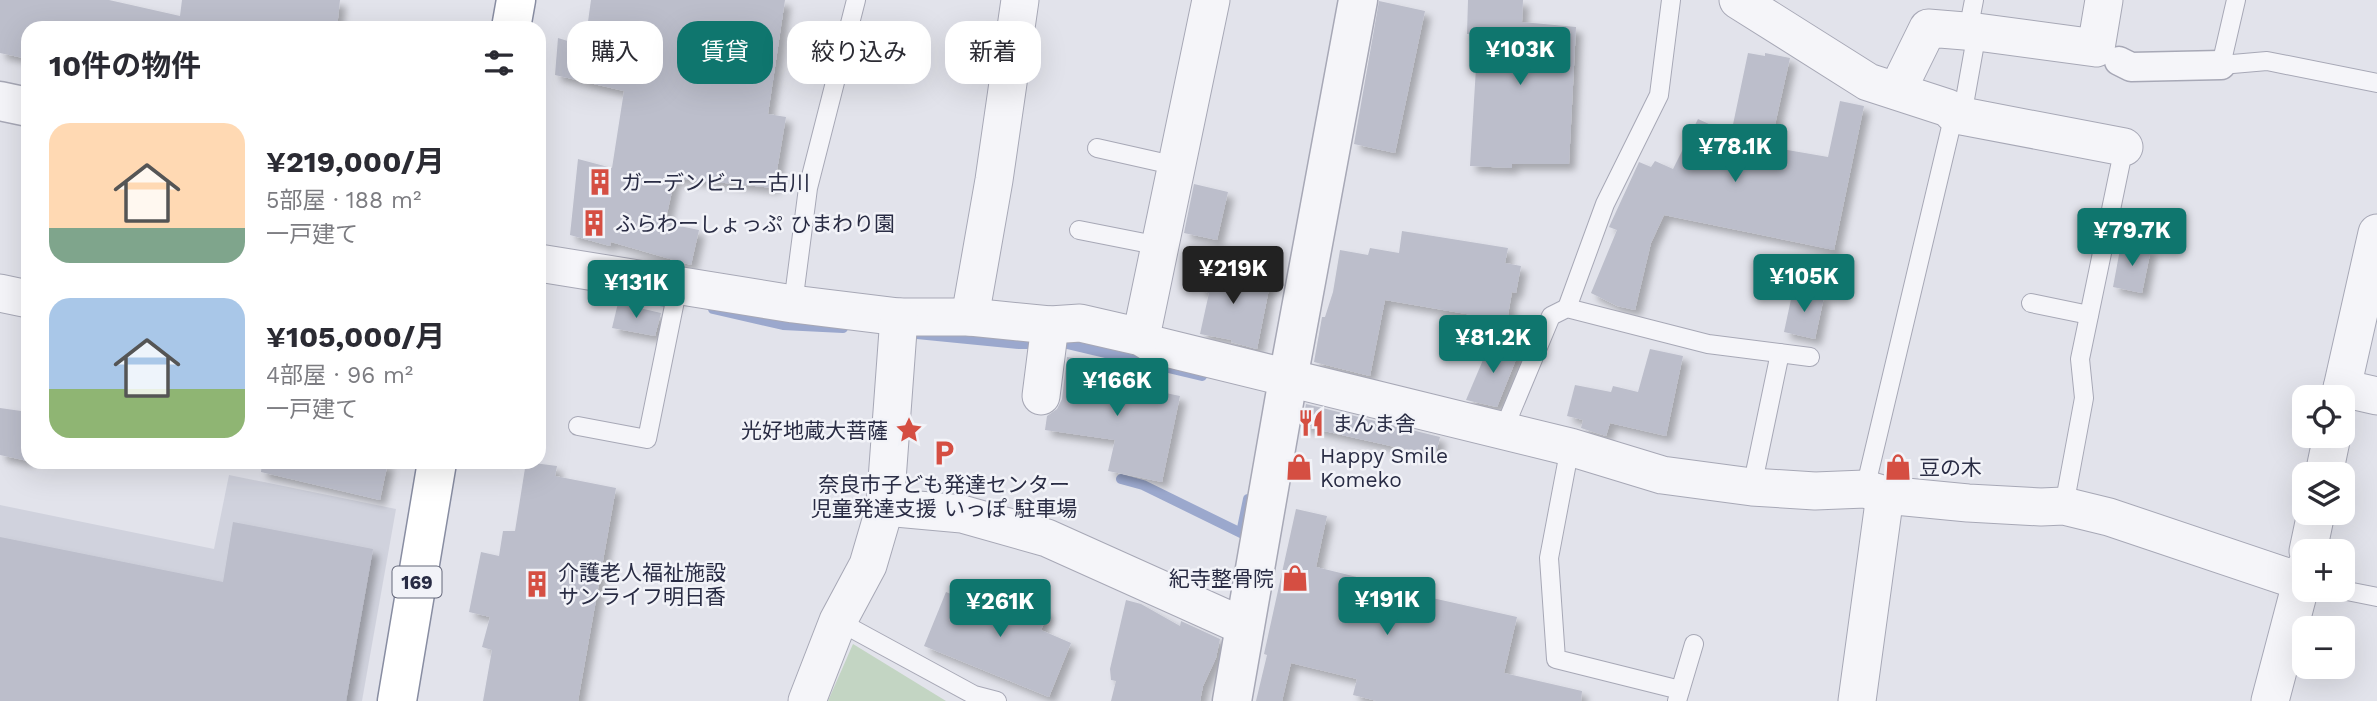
<!DOCTYPE html>
<html lang="ja">
<meta charset="utf-8">
<style>
:root{--surface:#fff;--page:#f2f2f3;--text:#2b2b33;--muted:#7c7c81;--accent:#0f766e}
body{margin:0;font-family:"Work Sans","Noto Sans JP",sans-serif;background:var(--page);color:var(--text);height:100vh;display:flex;flex-direction:column;font-size:26px;white-space:nowrap}
*{box-sizing:border-box;margin:0}
p{font-size:23px;color:var(--muted)}
.icon{flex:none;width:38px;height:38px;fill:none;stroke:currentColor;stroke-width:2;stroke-linecap:round;stroke-linejoin:round}
.map{position:relative;flex:1;overflow:hidden}
.panel{position:absolute;left:21px;top:21px;width:525px;height:448px;display:flex;flex-direction:column;background:var(--surface);border-radius:21px;box-shadow:0 7px 28px #0002}
.panel>*{flex:none}
.guide{position:absolute;left:567px;top:21px;width:665px;height:63px;display:flex;gap:14px}
.controls{position:absolute;left:2292px;top:385px;display:grid;gap:14px}
.controls a{display:grid;place-items:center;width:63px;height:63px;border-radius:14px;background:var(--surface);box-shadow:0 7px 28px #0002;font-size:35px}
.price{position:absolute;translate:-50% -60px;padding:0 16px;border-radius:7px;background:var(--accent);color:#fff;font-size:23px;line-height:46px;filter:drop-shadow(0 2px 4px #0008)}
.price::after{content:'';position:absolute;left:50%;top:42px;width:21px;height:16px;margin-left:-10px;background:inherit;clip-path:polygon(0 0,100% 0,50% 100%)}
.price.selected{background:#222;color:#fff}
ul{padding:0;list-style:none}
li{display:flex;align-items:center;gap:21px;height:175px;padding:0 28px}
li span{display:grid;place-items:center;flex:none;width:196px;height:140px;border-radius:21px;color:#555}
li>.icon{margin-inline-start:auto}
span .icon{width:84px;height:84px;fill:#fffc;stroke-width:1}
li b{font-size:30px}
h2{display:flex;justify-content:space-between;align-items:center;height:84px;padding:0 28px;font-size:30px}
.pill{padding:0 24px;border-radius:21px;background:var(--surface);box-shadow:0 7px 28px #0002;font-size:24px;line-height:63px}
.pill.selected{background:var(--accent);color:#fff}
.map>svg:first-child{display:block}
.built{fill:#d0d2dd}
.green{fill:#c3d5c3}
.lines{fill:none;stroke-linecap:round;stroke-linejoin:round}
.stream{stroke:#9ba8cd;stroke-width:10}
.building{fill:#bcbecb;filter:url(#shadow)}
.service-casing{stroke:#a7a8b6;stroke-width:20}
.pedestrian-casing{stroke:#a7a8b6;stroke-width:31}
.minor-casing{stroke:#a7a8b6;stroke-width:39}
.tertiary-casing{stroke:#a7a8b6;stroke-width:41}
.trunk-casing{stroke:#888da2;stroke-width:41}
.service{stroke:#f5f5f9;stroke-width:18}
.pedestrian{stroke:#f5f5f9;stroke-width:28}
.minor{stroke:#f5f5f9;stroke-width:37}
.tertiary{stroke:#f5f5f9;stroke-width:38}
.trunk{stroke:#fff;stroke-width:38}
.labels{text-anchor:middle;dominant-baseline:central;stroke-width:5;stroke-linejoin:round;paint-order:stroke}
.shield{fill:#f2f3f8;stroke:#65687a;stroke-width:2}
.shield-label{font-size:19px;font-weight:bold;fill:#292c44}
.poi-label{font-size:21px;fill:#292c44;stroke:#f2f3f8;text-anchor:start}
</style>
<div class="map">
<svg width="2377" height="701" viewBox="0 0 2377 701">
<defs>
<filter id="shadow"><feDropShadow dx="6" dy="6" stdDeviation="3.5" flood-color="#0004"/></filter>
</defs>
<rect width="100%" height="100%" fill="#e2e3eb"/>
<path class="built" d="M229,475l167,34 -34,192h-362v-196l214,44z"/>
<path class="green" d="M853,644l93,57h-118z"/>
<g class="lines">
<g class="stream">
<path d="M626,296l48,7"/>
<path d="M713,309l70,16 60,3"/>
<path d="M917,334l102,10h48l135,32"/>
<path d="M1121,479l22,6 98,48 7,-34"/>
</g>
</g>
<g class="building">
<path d="M0,0h109l71,16 2,-16h158l-3,28h-309v31l-28,-6z"/>
<path d="M591,0h194l-17,114 18,3 -12,71 -99,-10 -10,45 34,7 -8,35 -80,-23 -1,4 -40,-11 8,-76 34,9 12,-77 -69,-16 3,-37 13,4v-9l15,3z"/>
<path d="M1468,0h55l-1,22 54,5 -7,137h-57v4l-42,-2 8,-131 -11,-1z"/>
<path d="M1379,1l46,10 -30,142 -41,-9z"/>
<path d="M1748,53l17,3v-3l25,5 -20,89 58,10 12,-56 24,5 -30,144 -170,-35 -13,28 -16,67 -18,-4 -26,-13 26,-63 -8,-3 30,-65 12,5 4,-6 18,8 25,-50 33,15z"/>
<path d="M1194,184l34,8 -11,48 -33,-7z"/>
<path d="M1402,231l106,17 -3,15 16,3 -5,27 -4,-1 -5,29 -122,-21 -15,76 -56,-14 8,-45h3l8,-25 7,-42 28,5 2,-7 29,5z"/>
<path d="M2121,244l30,5 -9,44 -29,-6z"/>
<path d="M1205,263l34,7 -2,7 33,7 -13,65 -26,-7 1,-2 -32,-6 9,-41 -9,-3z"/>
<path d="M1793,290l31,7 -9,42 -31,-7z"/>
<path d="M618,303l43,10 -6,23 -43,-8z"/>
<path d="M1491,341l28,11 -22,55 -31,-7z"/>
<path d="M1650,349l33,7 -17,80 -56,-13 -4,13 -25,-8 2,-8 -16,-4 8,-31 36,7 2,-6 25,6z"/>
<path d="M1067,357l44,6 -3,18 72,15 -18,86 -54,-11 7,-31 -70,-10 2,-14 10,-7 5,-10z"/>
<path d="M1306,404l134,33 -5,19 -133,-30z"/>
<path d="M0,408l28,4v49l-28,-6z"/>
<path d="M262,462h126l-8,38 -119,-28z"/>
<path d="M526,462l31,4 -2,10 61,12 -38,213h-95l9,-51 -10,-3 8,-30 -21,-5 12,-60 18,4 4,-25h12z"/>
<path d="M1296,509l31,7 -11,51 86,21 -1,3 116,26 -13,56 78,18 -1,10h-204l-24,-6 4,-16 -66,-16 -9,38h-26l11,-46 -3,-1z"/>
<path d="M233,522l140,27 -27,152h-346v-164l223,45z"/>
<path d="M988,588l61,24 -8,18 30,13 -22,54 -125,-51 22,-54 35,14z"/>
<path d="M1126,600l15,4 39,22 1,-5 39,18 -4,19 -13,28 -3,15h-89l5,-20 -5,-1 -1,-11z"/>
</g>
<g class="lines">
<defs>
<g id="service">
<path d="M2236,0l-15,65 46,-4 110,22"/>
<path d="M1968,31l6,-31"/>
<path d="M1962,116l15,-84"/>
<path d="M1097,148l80,18"/>
<path d="M1079,230l81,16"/>
<path d="M2031,303l58,12"/>
<path d="M793,304l15,-116 48,-188"/>
<path d="M1567,308l38,-104 54,-109 12,-95"/>
<path d="M578,426l69,13 31,-153"/>
<path d="M1503,431l48,-115 16,-8 141,36 102,13"/>
<path d="M1570,447l-21,111 7,101 124,31"/>
<path d="M1752,487l28,-134"/>
<path d="M1865,489l89,-375"/>
<path d="M2064,506l20,-108 -4,-39 44,-212"/>
<path d="M2342,590l35,7"/>
<path d="M838,621l136,74 23,6"/>
<path d="M1677,701l17,-57"/>
</g>
<path id="pedestrian" d="M2119,61l12,6 90,-2"/>
<g id="minor">
<path d="M1738,0l130,82 80,26 6,6 8,2 162,31"/>
<path d="M1897,91l31,-63 49,4 119,16 8,-48"/>
<path d="M539,263l254,41 106,13h71l80,8 30,-2 61,14 13,8 416,102 92,28 90,12 63,4 50,-2 20,6 83,8 73,4 23,-1 45,11 193,65"/>
<path d="M0,293l28,6"/>
<path d="M970,317l24,-137 26,-180"/>
<path d="M1141,337l70,-337"/>
<path d="M2342,388l35,8"/>
<path d="M1041,396l9,-71"/>
<path d="M2340,397l37,-164"/>
<path d="M2324,474l8,-38"/>
<path d="M885,507l77,7 85,24 198,89"/>
<path d="M2308,551l8,-38"/>
<path d="M807,701l31,-80 30,-56 17,-58 14,-190"/>
<path d="M1857,701l28,-206"/>
<path d="M2270,701l35,-133"/>
</g>
<g id="tertiary">
<path d="M0,101l28,6"/>
<path d="M1232,701l56,-322 70,-379"/>
</g>
<g id="trunk">
<path d="M511,28l5,-28"/>
<path d="M397,701l40,-239"/>
</g>
</defs>
<use href="#service" class="service-casing"/>
<use href="#pedestrian" class="pedestrian-casing"/>
<use href="#minor" class="minor-casing"/>
<use href="#tertiary" class="tertiary-casing"/>
<use href="#trunk" class="trunk-casing"/>
<use href="#service" class="service"/>
<use href="#pedestrian" class="pedestrian"/>
<use href="#minor" class="minor"/>
<use href="#tertiary" class="tertiary"/>
<use href="#trunk" class="trunk"/>
</g>
<defs>
<symbol id="building-bare" viewBox="-9 -9 18 18"><path d="M-4-6H4V6H1V3H-1V6H-4ZM-2.5-4.3h1.7v1.8h-1.7ZM.8-4.3h1.7v1.8H.8ZM-2.5-1h1.7V.8h-1.7ZM.8-1h1.7V.8H.8Z" fill="#d54e42" stroke="#f2f3f8" stroke-width="2.5" paint-order="stroke"/></symbol>
<symbol id="restaurant-bare" viewBox="-9 -9 18 18"><path d="M-5-6h1v4h1v-4h1v4h1v-4h1v5L-1.5 .5V6h-2V.5L-5-1ZM5-6V6H3V1.5H1.5Q1.5-4 5-6Z" fill="#d54e42" stroke="#f2f3f8" stroke-width="2.5" paint-order="stroke"/></symbol>
<symbol id="sight-bare" viewBox="-9 -9 18 18"><path d="M0-6L1.8-2.2L6-1.7L2.9 1.2L3.7 5.4L0 3.3L-3.7 5.4L-2.9 1.2L-6-1.7L-1.8-2.2Z" fill="#d54e42" stroke="#f2f3f8" stroke-width="2.5" paint-order="stroke"/></symbol>
<symbol id="parking-bare" viewBox="-9 -9 18 18"><path d="M-3.5-5.5H1a3.5 3.5 0 0 1 0 7H-1V5.5H-3.5ZM-1-3.4V-.6H.8a1.4 1.4 0 0 0 0-2.8Z" fill="#d54e42" stroke="#f2f3f8" stroke-width="2.5" paint-order="stroke"/></symbol>
<symbol id="shop-bare" viewBox="-9 -9 18 18"><path d="M-5-2.5h2.3a2.7 3.5 0 0 1 5.4 0H5L5.5 6h-11ZM-1.5-2.5h3a1.5 2.3 0 0 0-3 0Z" fill="#d54e42" stroke="#f2f3f8" stroke-width="2.5" paint-order="stroke"/></symbol>
</defs>
<g fill-rule="evenodd">
<use href="#building-bare" x="581" y="163" width="38" height="38"/>
<use href="#building-bare" x="575" y="204" width="38" height="38"/>
<use href="#restaurant-bare" x="1292" y="404" width="38" height="38"/>
<use href="#sight-bare" x="890" y="411" width="38" height="38"/>
<use href="#parking-bare" x="925" y="434" width="38" height="38"/>
<use href="#shop-bare" x="1280" y="448" width="38" height="38"/>
<use href="#shop-bare" x="1879" y="448" width="38" height="38"/>
<use href="#shop-bare" x="1276" y="559" width="38" height="38"/>
<use href="#building-bare" x="518" y="565" width="38" height="38"/>
</g>
<g class="labels">
<rect class="shield" x="392.5" y="566.5" width="49" height="31" rx="5"/>
<g class="shield-label">
<text x="417" y="582">169</text>
</g>
<g class="poi-label">
<text x="621" y="182">ガーデンビュー古川</text>
<text x="615" y="223">ふらわーしょっぷ ひまわり園</text>
<text x="1332" y="423">まんま舎</text>
<text x="888" y="430" text-anchor="end">光好地蔵大菩薩</text>
<text x="1320" y="455">Happy Smile<tspan x="1320" dy="24">Komeko</tspan></text>
<text x="1919" y="467">豆の木</text>
<text x="944" y="484" text-anchor="middle">奈良市子ども発達センター<tspan x="944" dy="24">児童発達支援 いっぽ 駐車場</tspan></text>
<text x="558" y="572">介護老人福祉施設<tspan x="558" dy="24">サンライフ明日香</tspan></text>
<text x="1274" y="578" text-anchor="end">紀寺整骨院</text>
</g>
</g>
</svg>
<div class="controls">
<a><svg class="icon" aria-label="locate" viewBox="0 0 24 24"><circle cx="12" cy="12" r="6"/><path d="M12 2v4M12 18v4M2 12h4M18 12h4"/></svg></a>
<a><svg class="icon" aria-label="layers" viewBox="0 0 24 24"><path d="M12 4l9 5-9 5-9-5zM3 14l9 5 9-5"/></svg></a>
<a>+</a>
<a>−</a>
</div>
<b class="price" style="left:1520px;top:87px">¥103K</b>
<b class="price" style="left:1735px;top:184px">¥78.1K</b>
<b class="price" style="left:2132px;top:268px">¥79.7K</b>
<b class="price selected" style="left:1233px;top:306px">¥219K</b>
<b class="price" style="left:1804px;top:314px">¥105K</b>
<b class="price" style="left:636px;top:320px">¥131K</b>
<b class="price" style="left:1493px;top:375px">¥81.2K</b>
<b class="price" style="left:1117px;top:418px">¥166K</b>
<b class="price" style="left:1387px;top:637px">¥191K</b>
<b class="price" style="left:1000px;top:639px">¥261K</b>
<div class="guide">
<a class="pill">購入</a>
<a class="pill selected">賃貸</a>
<a class="pill">絞り込み</a>
<a class="pill">新着</a>
</div>
<section class="panel">
<h2>10件の物件<svg class="icon" aria-label="filters" viewBox="0 0 24 24"><path d="M4 7h16M4 17h16"/><circle cx="9" cy="7" r="2"/><circle cx="15" cy="17" r="2"/></svg></h2>
<ul>
<li><span style="background:linear-gradient(#ffd9b3 75%,#7fa58c 0)"><svg class="icon" aria-label="home" viewBox="0 0 24 24"><path d="M3 11l9-7 9 7M6 9v11h12V9"/></svg></span><div><b>¥219,000/月</b><p>5部屋 · 188 m²</p><p>一戸建て</p></div></li>
<li><span style="background:linear-gradient(#a9c7e8 65%,#8fb573 0)"><svg class="icon" aria-label="home" viewBox="0 0 24 24"><path d="M3 11l9-7 9 7M6 9v11h12V9"/></svg></span><div><b>¥105,000/月</b><p>4部屋 · 96 m²</p><p>一戸建て</p></div></li>
</ul>
</section>
</div>
